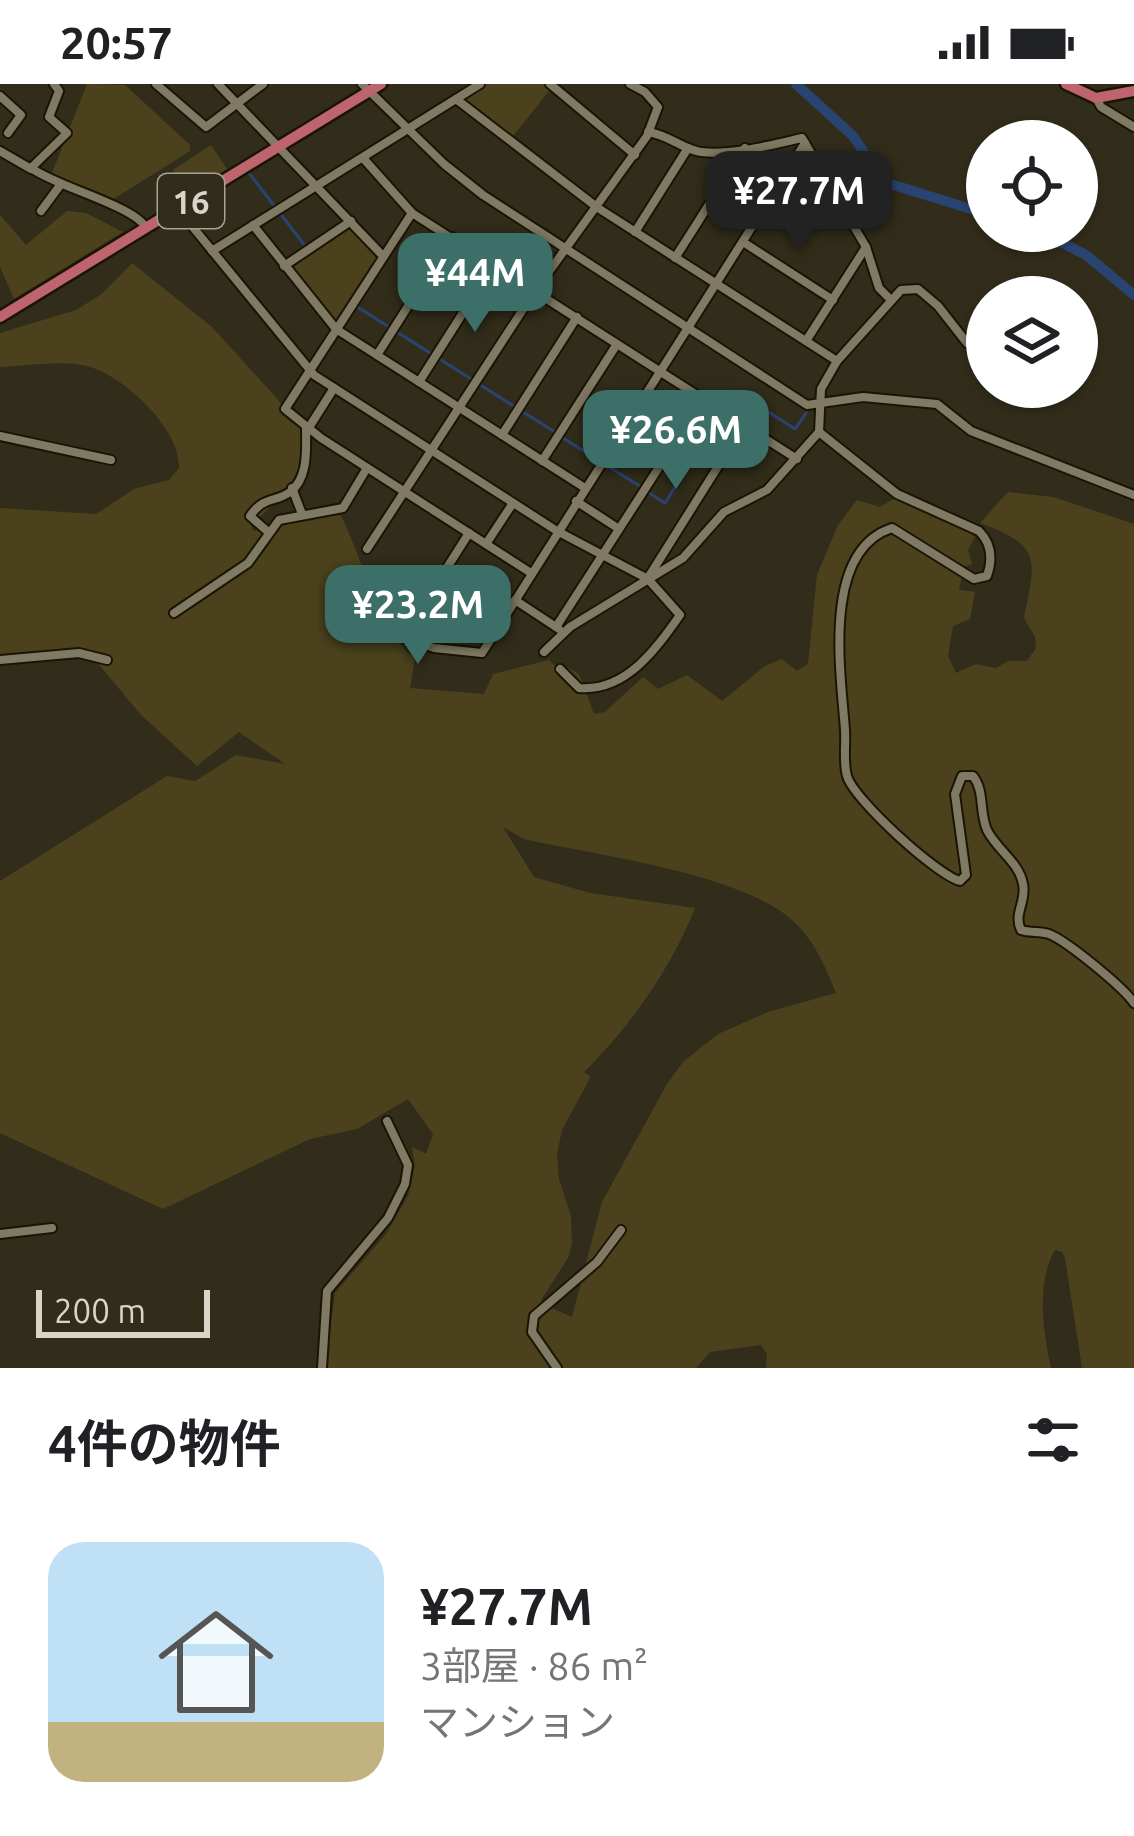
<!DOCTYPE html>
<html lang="ja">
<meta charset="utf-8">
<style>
:root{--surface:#fff;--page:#f2f2f2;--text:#202124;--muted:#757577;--accent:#3b6f68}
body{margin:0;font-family:Ubuntu,"Noto Sans JP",sans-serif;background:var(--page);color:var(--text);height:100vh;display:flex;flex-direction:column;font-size:45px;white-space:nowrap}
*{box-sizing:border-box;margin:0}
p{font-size:39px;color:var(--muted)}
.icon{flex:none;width:66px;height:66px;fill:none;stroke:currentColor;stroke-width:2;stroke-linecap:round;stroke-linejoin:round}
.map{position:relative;height:1284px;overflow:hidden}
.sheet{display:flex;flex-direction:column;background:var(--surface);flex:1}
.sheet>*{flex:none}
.fabs{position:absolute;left:966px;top:36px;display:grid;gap:24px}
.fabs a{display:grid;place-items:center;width:132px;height:132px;border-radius:50%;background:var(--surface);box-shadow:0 3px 9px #0004;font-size:60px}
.scale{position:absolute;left:36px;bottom:30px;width:174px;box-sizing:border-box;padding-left:12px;border:6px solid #d8d5c9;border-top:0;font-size:33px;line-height:42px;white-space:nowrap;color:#d8d5c9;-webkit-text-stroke:9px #322d1a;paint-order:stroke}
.price{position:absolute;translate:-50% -102px;padding:0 27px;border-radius:24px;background:var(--accent);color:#fff;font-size:39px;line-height:78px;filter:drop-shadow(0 3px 6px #0008)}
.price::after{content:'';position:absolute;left:50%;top:72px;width:36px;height:27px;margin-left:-18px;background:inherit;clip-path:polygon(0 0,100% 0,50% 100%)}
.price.active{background:#222;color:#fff}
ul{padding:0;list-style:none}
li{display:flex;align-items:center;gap:36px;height:300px;padding:0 48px}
li span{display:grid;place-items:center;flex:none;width:336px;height:240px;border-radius:36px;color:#555}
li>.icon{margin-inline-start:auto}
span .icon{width:144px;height:144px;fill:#fffc;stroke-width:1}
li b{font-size:51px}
h2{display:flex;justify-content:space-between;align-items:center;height:144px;padding:0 48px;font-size:51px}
.status{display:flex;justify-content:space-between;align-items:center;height:84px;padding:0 60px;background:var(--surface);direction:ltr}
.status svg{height:33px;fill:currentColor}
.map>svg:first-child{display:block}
.green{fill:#4b421d;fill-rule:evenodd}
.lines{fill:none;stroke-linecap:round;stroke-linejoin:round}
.stream{stroke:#2a4472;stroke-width:3}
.river{stroke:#2a4472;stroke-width:10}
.minor-casing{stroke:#1a1503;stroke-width:12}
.major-casing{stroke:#1a1503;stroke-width:15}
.minor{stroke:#807a64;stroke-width:8}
.major{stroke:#bd646e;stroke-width:10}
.labels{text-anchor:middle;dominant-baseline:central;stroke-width:9;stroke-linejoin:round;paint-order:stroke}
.shield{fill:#322d1a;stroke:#a6a394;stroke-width:3}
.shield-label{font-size:33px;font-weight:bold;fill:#d8d5c9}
</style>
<div class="status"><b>20:57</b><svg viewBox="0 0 49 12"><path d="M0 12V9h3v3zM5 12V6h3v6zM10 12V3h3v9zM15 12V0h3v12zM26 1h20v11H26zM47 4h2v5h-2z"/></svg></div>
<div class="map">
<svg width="1134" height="1284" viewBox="0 0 1134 1284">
<rect width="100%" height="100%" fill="#322d1a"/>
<g class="green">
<path d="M87,0l38,1 65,60v6l-78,49 -60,-27z"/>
<path d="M480,0h70l3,2 -44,55 -53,-42z"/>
<path d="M211,61l16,24 -39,25 -15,-24z"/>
<path d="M67,127l19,2 37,19 -109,67 -14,-32v-52l26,30z"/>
<path d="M349,143l30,26 1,6 -42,63h-5l-44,-53 1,-5z"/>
<path d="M132,179l80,64 97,107c-7,42 -27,63 -58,91l2,6 84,-23c22,39 44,128 78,150l-5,30 74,6 9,-20 56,-14 10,10 4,-5 16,9 15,40 11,-2 38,-35 15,12 29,-14 35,26 43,-35 17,-7 15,12 11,-7 9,-89 21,-50 19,-25 23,7 15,-9 69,28 11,11 -7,13 4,14 -8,3 -5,23 16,2 -5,27 -17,7 -5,30 8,17 20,-9 20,4 12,-7h19l9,-13 -1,-11 -11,-19c12,-60 18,-72 -44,-95l28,-31 45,5 81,27v844h-52l-17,-110 -3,-6 -7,-2c-19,32 -12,83 -4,118h-285l1,-14 -6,-9 -51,7 -14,16h-377l10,-28 6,-47 51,-59 22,-38 7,-30 -3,-19 14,7 7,-20 -25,-35 -51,30 -47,10 -147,70 -163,-76v-252l167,-105 28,5 41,-26 49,9 -46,-32 -42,34 -56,-51 -44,-53 -15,-4 -82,3v-153l96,6 38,-25 35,-9 10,-12c2,-39 -56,-93 -92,-102 -27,-6 -60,0 -87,1v-34l76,-23 26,-16zM503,743l21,12c71,16 206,33 262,76 26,20 38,48 50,78l-68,19 -50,22 -35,28 -16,22 -65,118 -30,115 -25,-11 -6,-6 27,-42 4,-14 -1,-28 -12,-37 -2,-25 5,-24 26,-48 2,-6 -6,-4c45,-44 88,-105 111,-164l-105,-15 -56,-16z"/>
</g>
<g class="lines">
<g class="stream">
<path d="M249,89l57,74"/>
<path d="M356,222l159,101"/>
<path d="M725,325l11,-18 59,38 11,-16"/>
<path d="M523,328l32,20"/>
<path d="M563,354l78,49"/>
<path d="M649,409l16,10 27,-43"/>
</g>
<g class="river">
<path d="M796,0l57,52 31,46 103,32"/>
<path d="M1039,147l47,24 48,40"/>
</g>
<defs>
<g id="minor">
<path d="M54,0l5,7 -10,26 18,16 -36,35c26,19 104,38 115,60"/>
<path d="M156,0l50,43 57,-43"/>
<path d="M218,0l165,172"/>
<path d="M362,0l82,80 39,31 324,210 56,-8 74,7 34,27 163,64"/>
<path d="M550,0l85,71"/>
<path d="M0,12l21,19 -13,18"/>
<path d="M1096,14l5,9 33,20"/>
<path d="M456,15l142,109 239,153"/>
<path d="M648,48c21,3 36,18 53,20 30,4 74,-8 101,-14l64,109 13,41 12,12"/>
<path d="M0,67l31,18"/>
<path d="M363,74l49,55 385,246"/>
<path d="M720,107l40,24"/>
<path d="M178,125l136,166 243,156 91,48 32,36c-24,34 -54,77 -101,73l-19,-19"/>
<path d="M41,127l20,-27"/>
<path d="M412,129l-127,196 36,29 210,135"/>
<path d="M253,141l83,104 249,159"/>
<path d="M635,148l53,-84"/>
<path d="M743,158l90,58"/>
<path d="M212,167l268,-167"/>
<path d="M675,174l70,-110"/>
<path d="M284,182l67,-45"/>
<path d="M806,257l60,-94"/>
<path d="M377,271l75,-118"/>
<path d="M419,298l75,-118"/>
<path d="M308,345l26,-41"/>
<path d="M819,348l78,62 82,37c13,13 14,28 8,45l-13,3 -82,-51c-71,23 -51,146 -47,202 1,14 -2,32 2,46 7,24 90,99 113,105l6,-6 -11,-81 7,-18h11c12,15 6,36 14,54 10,20 32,32 36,54 4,17 -10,30 -2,46 9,3 19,1 28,4 18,7 74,53 85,69"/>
<path d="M502,351l75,-118"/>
<path d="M0,352l111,24"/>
<path d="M542,377l75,-117"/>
<path d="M292,404l10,26"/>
<path d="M576,417l43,28"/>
<path d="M267,447l-17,-15c14,-20 24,-13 40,-24 19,-14 16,-44 16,-64"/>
<path d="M469,449l-66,104 31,11 48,5 323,-510"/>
<path d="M486,460l27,-41"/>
<path d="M367,465l168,-258 112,-155 11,-29 -13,-15 -15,-8"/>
<path d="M648,494l96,-153"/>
<path d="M515,516l44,29"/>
<path d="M174,529l74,-50 31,-43 64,-12 24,-40"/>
<path d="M556,543l147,-228"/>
<path d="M544,568l26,-25 113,-69 41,-46 43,-22 52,-58 2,-43 16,-28 64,-71 17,-1 20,17 29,37"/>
<path d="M0,576l79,-7 28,7"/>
<path d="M0,1150l52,-6"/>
<path d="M322,1284l5,-77 61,-73 17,-34 3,-19 -21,-44"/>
<path d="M557,1284l-25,-36 2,-16 63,-54 24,-32"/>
</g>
<g id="major">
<path d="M1066,0l30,14 38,-7"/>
<path d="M0,233l381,-233"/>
</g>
</defs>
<use href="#minor" class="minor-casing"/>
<use href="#major" class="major-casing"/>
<use href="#minor" class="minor"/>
<use href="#major" class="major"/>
</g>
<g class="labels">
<rect class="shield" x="158" y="90" width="66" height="54" rx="9"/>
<g class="shield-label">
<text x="191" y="117">16</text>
</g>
</g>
</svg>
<div class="fabs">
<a><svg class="icon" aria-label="locate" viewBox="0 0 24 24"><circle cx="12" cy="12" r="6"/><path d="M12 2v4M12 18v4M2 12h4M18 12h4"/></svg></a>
<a><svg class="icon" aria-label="layers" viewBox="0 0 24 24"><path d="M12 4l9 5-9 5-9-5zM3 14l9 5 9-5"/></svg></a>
</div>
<div class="scale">200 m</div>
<b class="price active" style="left:799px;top:169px">¥27.7M</b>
<b class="price" style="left:475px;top:251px">¥44M</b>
<b class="price" style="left:676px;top:408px">¥26.6M</b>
<b class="price" style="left:418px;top:583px">¥23.2M</b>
</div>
<section class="sheet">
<h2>4件の物件<svg class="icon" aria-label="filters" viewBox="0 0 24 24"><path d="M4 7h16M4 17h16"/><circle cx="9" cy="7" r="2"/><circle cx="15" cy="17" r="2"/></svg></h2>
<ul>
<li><span style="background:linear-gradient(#bfe0f5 75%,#c2b280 0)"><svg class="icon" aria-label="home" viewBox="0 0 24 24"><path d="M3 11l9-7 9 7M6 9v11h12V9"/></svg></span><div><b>¥27.7M</b><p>3部屋 · 86 m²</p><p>マンション</p></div></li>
</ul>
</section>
